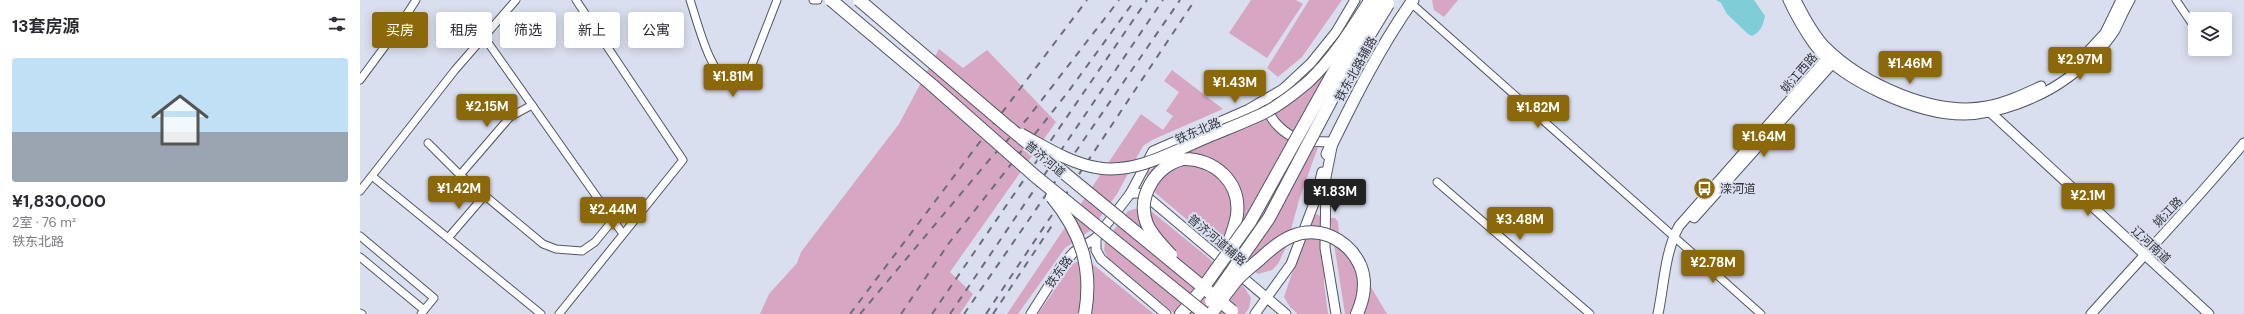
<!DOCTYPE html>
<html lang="zh">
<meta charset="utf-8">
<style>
:root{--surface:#fff;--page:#f7f7f7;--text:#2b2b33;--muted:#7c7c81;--line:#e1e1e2;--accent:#8b6809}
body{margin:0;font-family:"DM Sans","Noto Sans SC",sans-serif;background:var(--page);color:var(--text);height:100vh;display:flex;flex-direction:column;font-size:15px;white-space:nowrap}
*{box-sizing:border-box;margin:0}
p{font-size:13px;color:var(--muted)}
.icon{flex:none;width:22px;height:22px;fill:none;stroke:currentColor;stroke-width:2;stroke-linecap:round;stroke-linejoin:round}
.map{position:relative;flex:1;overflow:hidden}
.drawer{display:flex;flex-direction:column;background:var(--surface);width:360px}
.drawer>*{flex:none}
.hud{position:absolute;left:12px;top:12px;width:380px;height:36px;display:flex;gap:8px}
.fabs{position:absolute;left:1828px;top:12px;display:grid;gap:8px}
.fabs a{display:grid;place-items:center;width:44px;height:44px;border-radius:4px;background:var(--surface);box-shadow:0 2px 10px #0003;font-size:20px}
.price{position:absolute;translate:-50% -34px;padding:0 9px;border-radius:4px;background:var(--accent);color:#fff;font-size:13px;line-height:26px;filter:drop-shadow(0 1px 2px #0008)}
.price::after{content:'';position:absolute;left:50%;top:24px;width:12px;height:9px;margin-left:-6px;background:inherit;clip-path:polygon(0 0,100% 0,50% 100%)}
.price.on{background:#222;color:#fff}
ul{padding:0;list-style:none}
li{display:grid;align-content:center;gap:8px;height:212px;padding:0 12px}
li+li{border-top:1px solid var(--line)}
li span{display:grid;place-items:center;height:124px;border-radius:4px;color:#555}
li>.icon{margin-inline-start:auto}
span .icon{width:72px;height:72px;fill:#fffc;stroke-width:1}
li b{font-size:17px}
h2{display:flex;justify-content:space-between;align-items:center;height:48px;padding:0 12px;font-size:17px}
.chip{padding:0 14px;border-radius:4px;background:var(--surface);box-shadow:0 2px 10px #0003;font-size:14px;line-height:36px}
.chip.on{background:var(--accent);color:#fff}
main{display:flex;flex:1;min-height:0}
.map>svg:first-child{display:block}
.green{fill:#d7a6c3}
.water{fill:#7fcdd6}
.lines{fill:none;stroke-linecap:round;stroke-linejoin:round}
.minor-casing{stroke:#525664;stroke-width:9}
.tertiary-casing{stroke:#525664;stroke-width:11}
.primary-casing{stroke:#525664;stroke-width:13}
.trunk-casing{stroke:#525664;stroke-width:14}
.minor{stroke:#fff;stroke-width:7}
.tertiary{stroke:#fff;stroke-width:9}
.primary{stroke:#fff;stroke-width:11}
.trunk{stroke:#fff;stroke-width:12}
.rail{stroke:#6b6e78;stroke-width:2;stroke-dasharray:7 7;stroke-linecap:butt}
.primary-bridge-casing{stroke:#525664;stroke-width:13;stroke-linecap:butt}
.trunk-bridge-casing{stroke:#525664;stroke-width:14;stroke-linecap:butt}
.primary-bridge{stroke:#fff;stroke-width:11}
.trunk-bridge{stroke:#fff;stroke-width:12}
.labels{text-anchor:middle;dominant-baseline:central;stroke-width:4;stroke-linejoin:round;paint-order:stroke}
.street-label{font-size:12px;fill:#33353b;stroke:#dadfef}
.poi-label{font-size:12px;fill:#33353b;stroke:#dadfef;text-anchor:start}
</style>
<main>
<section class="drawer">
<h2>13套房源<svg class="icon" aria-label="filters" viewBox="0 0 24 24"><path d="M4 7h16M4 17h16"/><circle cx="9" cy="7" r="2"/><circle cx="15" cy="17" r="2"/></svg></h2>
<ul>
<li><span style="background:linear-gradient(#bfe0f5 60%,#9aa5b1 0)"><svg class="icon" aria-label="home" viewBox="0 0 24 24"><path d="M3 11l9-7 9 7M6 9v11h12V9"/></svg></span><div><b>¥1,830,000</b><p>2室 · 76 m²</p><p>铁东北路</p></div></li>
</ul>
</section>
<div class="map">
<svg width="1884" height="314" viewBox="0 0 1884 314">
<rect width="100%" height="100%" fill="#dadfef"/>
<g class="green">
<path d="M891,0h45l7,4 -36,54 -38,-25z"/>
<path d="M949,0h33l-40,57 -24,20 -11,-9z"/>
<path d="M1072,0h26l-14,17 -10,-7z"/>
<path d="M579,49l24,19 24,-18 69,72 -106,150 23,22 -13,20h-200l9,-20 28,-31 4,-11 98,-128z"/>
<path d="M812,70l51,39 -71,31 -9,6 -26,48 -26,36 -26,18 -47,66h-11l134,-200 22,16 10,-14 -7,-5 13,-19 -15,-11z"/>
<path d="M963,72l2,3 -31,59 -12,-9 -9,-12z"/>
<path d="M908,116l4,10 28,20 18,1 -18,50 -14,50 -8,17 -6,6 -14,4 -40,-28 -66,-56 -5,-8v-8l8,-9z"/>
<path d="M785,206l99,81 7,11 -2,10 -4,6h-70l-68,-57 -3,-7 1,-8 23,-31z"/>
<path d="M957,214l7,5v64l4,31h-30l-8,-7 -6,-10 24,-72z"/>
<path d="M970,218h5l3,4 1,11 48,81h-42z"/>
<path d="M725,258l69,56h-116l34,-50z"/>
</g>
<path class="water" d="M1356,0h38l11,16c-2,9 -4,16 -13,20l-4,-2 -21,-20 -6,-11z"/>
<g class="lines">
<defs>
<g id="minor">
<path d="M330,0c9,27 19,72 43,88l10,-6 6,-10 28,-72"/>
<path d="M453,0h5"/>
<path d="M1816,0l19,28"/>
<path d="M1051,3l350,311"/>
<path d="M124,37l139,197"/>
<path d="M0,80l34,-46 22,-34"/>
<path d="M68,143l32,32 83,69 13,5 26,2 13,-9 18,-22"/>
<path d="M100,175l50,-58 22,-12"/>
<path d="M12,176l169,138"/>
<path d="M1077,182l153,132"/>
<path d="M0,191l95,-121 61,-70"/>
<path d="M0,236l74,62 -13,16"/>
<path d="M88,238l37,-43"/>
<path d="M0,257l64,53"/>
<path d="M0,313l2,1"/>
<path d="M199,314l124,-154 -107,-160"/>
</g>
<g id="tertiary">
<path d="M1428,0c7,15 16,31 26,45 28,37 104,70 150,70 35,-1 77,-17 105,-38 17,-13 34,-28 46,-47 5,-10 9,-20 15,-30"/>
<path d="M1436,0c8,16 17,33 29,46 37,37 109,70 162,60 18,-3 37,-12 54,-20"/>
<path d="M1721,59l24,-26 16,-33"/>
<path d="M910,105c-5,14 17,30 28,34 10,4 25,2 35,3l-7,35 -1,71 11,66"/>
<path d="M1628,108l2,4 219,202"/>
<path d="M770,194c10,-3 15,1 22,7l134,113"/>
<path d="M1334,218l139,-155 2,-5"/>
<path d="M736,238v12l5,9 65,55"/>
<path d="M671,314l31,-49 12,-13 22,-14 34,-44 23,-43 96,-42 34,-20 28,-26 25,-31 19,-32"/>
<path d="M895,314l36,-50 25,-66 6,-26"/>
<path d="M1298,314c6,-29 7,-63 21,-88l148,-168 6,-2"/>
<path d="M1731,314c51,-57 104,-112 153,-171"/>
</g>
<path id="primary" d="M967,154c26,-53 52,-106 86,-154"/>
<g id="trunk">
<path d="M823,159c32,0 58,23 54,56 -2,14 -9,28 -13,41"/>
<path d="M821,314l19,-22"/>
<path d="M997,314c7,-16 10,-33 3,-49"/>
</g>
</defs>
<use href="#minor" class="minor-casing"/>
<use href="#tertiary" class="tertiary-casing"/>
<use href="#primary" class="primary-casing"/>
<use href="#trunk" class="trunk-casing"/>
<use href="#minor" class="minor"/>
<use href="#tertiary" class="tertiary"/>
<use href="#primary" class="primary"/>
<use href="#trunk" class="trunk"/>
<g class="rail">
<path d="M490,314l237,-314"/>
<path d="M500,314l130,-155 37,-40 92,-119"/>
<path d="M541,314l48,-71 119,-151 67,-92"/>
<path d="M572,314l215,-314"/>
<path d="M590,314l213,-314"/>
<path d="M604,314l216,-314"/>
<path d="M626,314l209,-314"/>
<path d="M633,314l60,-90"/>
</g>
<defs>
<path id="primary-bridge" d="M661,134c24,13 50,30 78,34 38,6 77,-18 111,-32 19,-8 38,-15 56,-24 15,-8 29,-19 42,-30 25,-23 44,-54 62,-82"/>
<g id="trunk-bridge">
<path d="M471,0l101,85 103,91 170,138"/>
<path d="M499,0l148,126 225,185"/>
<path d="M692,197c29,35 41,71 33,117"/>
<path d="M811,255c-8,-9 -19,-19 -24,-31 -11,-28 9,-58 36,-65"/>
<path d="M840,292l50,-70 82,-147 46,-75"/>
<path d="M851,301l58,-83 75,-142 44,-72"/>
<path d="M851,314c8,-11 16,-22 24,-32 7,-9 16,-15 25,-23 20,-19 41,-34 70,-23 14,6 24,16 30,29"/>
</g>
</defs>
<use href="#primary-bridge" class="primary-bridge-casing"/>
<use href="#trunk-bridge" class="trunk-bridge-casing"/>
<use href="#primary-bridge" class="primary-bridge"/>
<use href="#trunk-bridge" class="trunk-bridge"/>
</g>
<defs>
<symbol id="bus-disc" viewBox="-11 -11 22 22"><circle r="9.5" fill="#8b6809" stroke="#dadfef"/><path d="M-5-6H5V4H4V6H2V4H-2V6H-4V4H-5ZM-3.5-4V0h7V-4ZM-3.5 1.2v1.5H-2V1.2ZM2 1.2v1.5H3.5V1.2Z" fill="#fff"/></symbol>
</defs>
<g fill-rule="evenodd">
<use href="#bus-disc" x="1332" y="176" width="25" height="25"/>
</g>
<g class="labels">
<g class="street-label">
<text transform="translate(996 69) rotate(-61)">铁东北路辅路</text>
<text transform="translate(1439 73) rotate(-49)">姚江西路</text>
<text transform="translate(838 131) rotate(-23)">铁东北路</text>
<text transform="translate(685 159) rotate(40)">普济河道</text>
<text transform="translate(1808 212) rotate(-46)">姚江路</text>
<text transform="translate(857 240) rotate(40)">普济河道辅路</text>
<text transform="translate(1791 245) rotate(43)">辽河南道</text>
<text transform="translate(699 272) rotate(-54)">铁东路</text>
</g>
<g class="poi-label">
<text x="1360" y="189">滦河道</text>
</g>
</g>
</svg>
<div class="fabs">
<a><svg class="icon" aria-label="layers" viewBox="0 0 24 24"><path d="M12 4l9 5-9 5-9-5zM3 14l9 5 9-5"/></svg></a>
</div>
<b class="price" style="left:1720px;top:81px">¥2.97M</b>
<b class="price" style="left:1550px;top:85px">¥1.46M</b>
<b class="price" style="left:373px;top:98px">¥1.81M</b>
<b class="price" style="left:875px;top:104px">¥1.43M</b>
<b class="price" style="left:127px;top:128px">¥2.15M</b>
<b class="price" style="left:1178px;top:129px">¥1.82M</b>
<b class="price" style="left:1404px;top:158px">¥1.64M</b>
<b class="price" style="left:99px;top:210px">¥1.42M</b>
<b class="price on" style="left:975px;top:213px">¥1.83M</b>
<b class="price" style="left:1728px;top:217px">¥2.1M</b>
<b class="price" style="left:253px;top:231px">¥2.44M</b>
<b class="price" style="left:1160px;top:241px">¥3.48M</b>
<b class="price" style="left:1353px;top:284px">¥2.78M</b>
<div class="hud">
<a class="chip on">买房</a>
<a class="chip">租房</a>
<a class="chip">筛选</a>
<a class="chip">新上</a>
<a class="chip">公寓</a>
</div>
</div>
</main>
